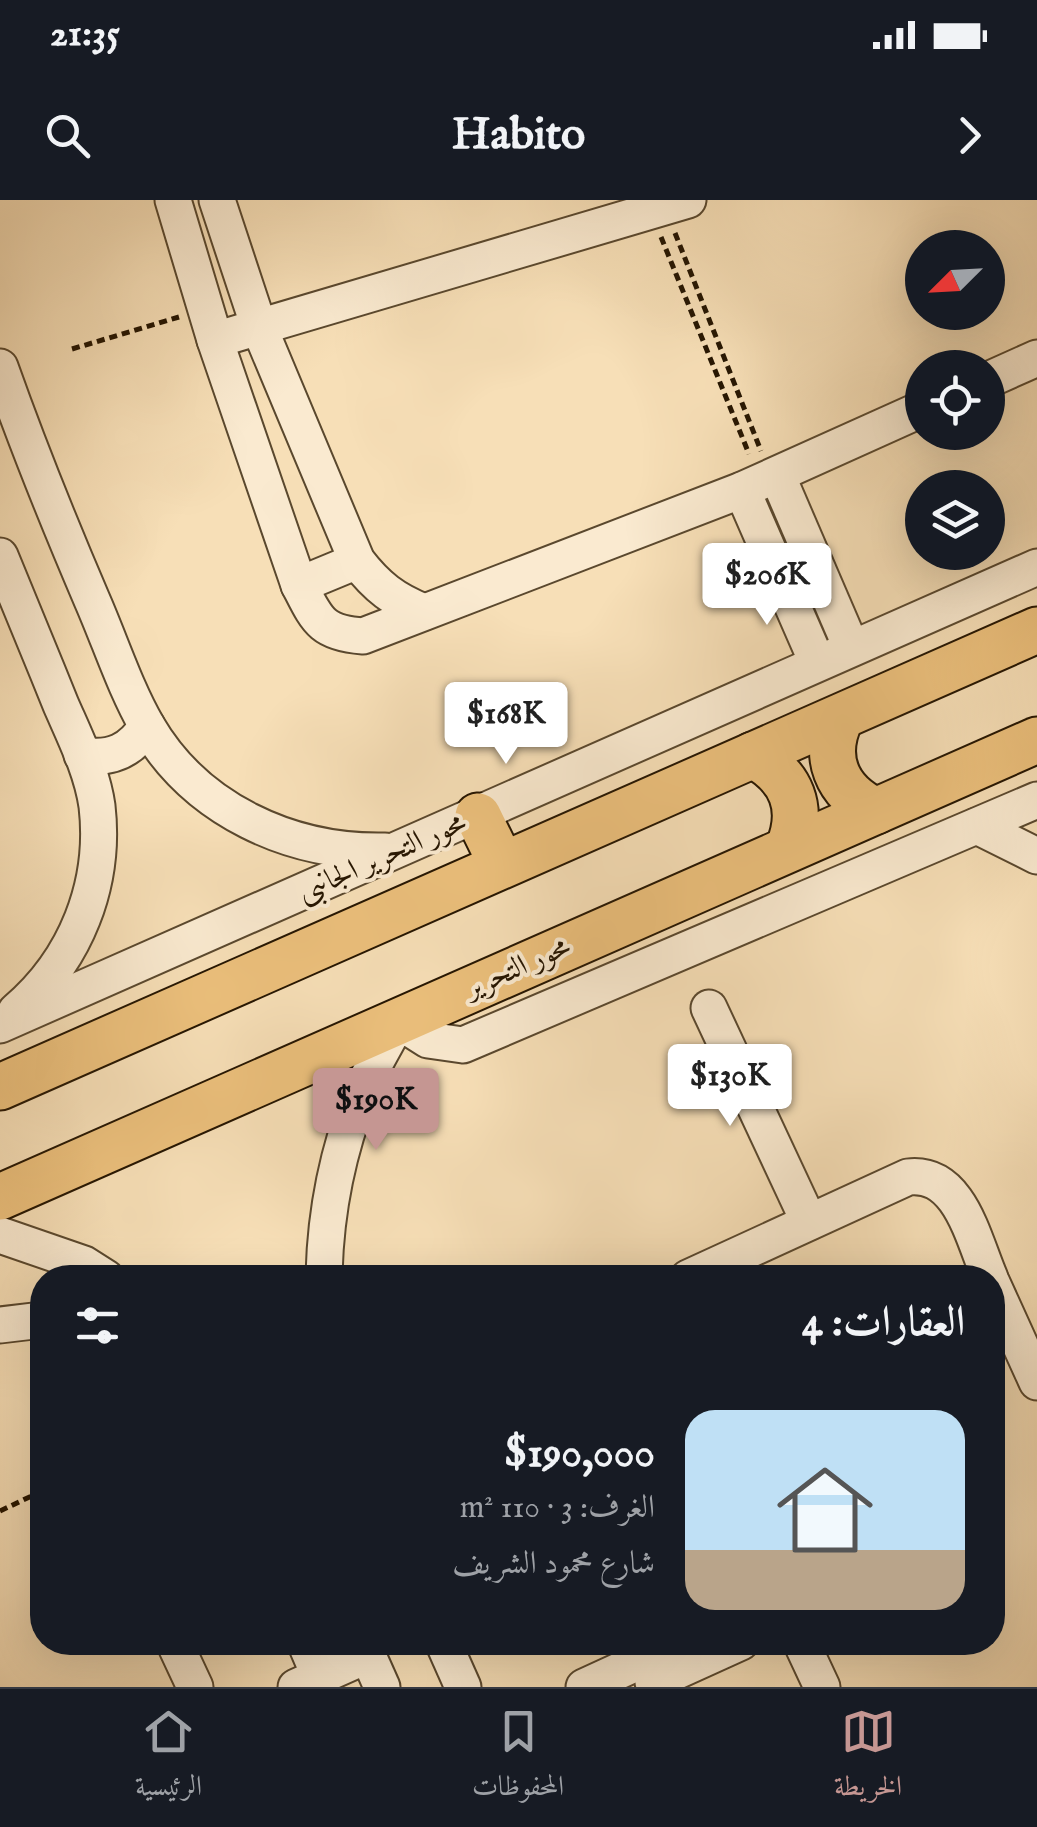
<!DOCTYPE html>
<html lang="ar">
<meta charset="utf-8">
<style>
:root{--surface:#171b24;--page:#20242c;--text:#f1f3f6;--muted:#9ea1a6;--line:#363941;--accent:#c59692}
body{margin:0;font-family:"IM FELL English",Amiri,serif;background:var(--page);color:var(--text);direction:rtl;height:100vh;display:flex;flex-direction:column;font-size:38px;white-space:nowrap}
*{box-sizing:border-box;margin:0}
p{font-size:32px;color:var(--muted)}
.icon{flex:none;width:55px;height:55px;fill:none;stroke:currentColor;stroke-width:2;stroke-linecap:round;stroke-linejoin:round}
.map{position:relative;flex:1;overflow:hidden;direction:ltr}
.details{position:absolute;left:30px;top:1065px;width:975px;height:390px;display:flex;flex-direction:column;background:var(--surface);border-radius:40px;box-shadow:0 10px 40px #0002;direction:rtl}
.details>*{flex:none}
.needle{width:65px;rotate:246deg}
.tools{position:absolute;left:905px;top:30px;display:grid;gap:20px}
.tools a{display:grid;place-items:center;width:100px;height:100px;border-radius:50%;background:var(--surface);box-shadow:0 10px 40px #0002;font-size:50px}
.price{position:absolute;translate:-50% -85px;padding:0 22px;border-radius:10px;background:#fff;color:#222;font-size:32px;line-height:65px;filter:drop-shadow(0 2px 5px #0008)}
.price::after{content:'';position:absolute;left:50%;top:60px;width:30px;height:22px;margin-left:-15px;background:inherit;clip-path:polygon(0 0,100% 0,50% 100%)}
.price.active{background:var(--accent);color:#111}
ul{padding:0;list-style:none}
li{display:flex;align-items:center;gap:30px;height:250px;padding:0 40px}
li+li{border-top:2px solid var(--line)}
li span{display:grid;place-items:center;flex:none;width:280px;height:200px;border-radius:30px;color:#555}
li>.icon{margin-inline-start:auto}
span .icon{width:120px;height:120px;fill:#fffc;stroke-width:1}
li b{font-size:42px}
h2{display:flex;justify-content:space-between;align-items:center;height:120px;padding:0 40px;font-size:42px}
.status{display:flex;justify-content:space-between;align-items:center;height:70px;padding:0 50px;background:var(--surface);direction:ltr}
.status svg{height:28px;fill:currentColor}
header{display:flex;justify-content:space-between;align-items:center;height:130px;padding:0 40px;background:var(--surface);font-size:45px;font-weight:700}
.tab-bar{display:flex;justify-content:space-around;align-items:center;height:140px;border-top:2px solid var(--line);background:var(--surface);font-size:28px;color:var(--muted)}
.tab-bar a{display:grid;justify-items:center;gap:5px}
.tab-bar .active{color:var(--accent)}
.map>svg:first-child{display:block}
.lines{fill:none;stroke-linecap:round;stroke-linejoin:round}
.minor-casing{stroke:#5a482e;stroke-width:39}
.major-casing{stroke:#251501;stroke-width:49}
.path{stroke:#251501;stroke-width:5;stroke-dasharray:8 5;stroke-linecap:butt}
.minor{stroke:#faead0;stroke-width:35}
.major{stroke:#ecc07c;stroke-width:45}
.labels{text-anchor:middle;dominant-baseline:central;stroke-width:8;stroke-linejoin:round;paint-order:stroke}
.street-label{font-size:30px;fill:#251501;stroke:#faead0}
</style>
<div class="status"><b>21:35</b><svg viewBox="0 0 49 12"><path d="M0 12V9h3v3zM5 12V6h3v6zM10 12V3h3v9zM15 12V0h3v12zM26 1h20v11H26zM47 4h2v5h-2z"/></svg></div>
<header><svg class="icon" aria-label="forward" viewBox="0 0 24 24"><path d="M9 5l7 7-7 7"/></svg>Habito<svg class="icon" aria-label="search" viewBox="0 0 24 24"><circle cx="10" cy="10" r="6"/><path d="M15 15l6 6"/></svg></header>
<div class="map">
<svg width="1037" height="1487" viewBox="0 0 1037 1487">
<rect width="100%" height="100%" fill="#f7dfb7"/>
<filter id="stains"><feTurbulence type="fractalNoise" baseFrequency=".002" numOctaves="4"/><feColorMatrix values="0 0 0 0 .2 0 0 0 0 .09 0 0 0 0 .02 0 0 0 .5 -.17"/></filter>
<radialGradient id="worn" r=".72"><stop offset=".6" stop-color="#630" stop-opacity="0"/><stop offset="1" stop-color="#630" stop-opacity=".3"/></radialGradient>
<g class="lines">
<defs>
<g id="minor">
<path d="M173,0l42,140 84,245c18,35 22,48 64,51l379,-146 180,-81"/>
<path d="M217,0l42,127 98,234c20,26 37,39 67,51"/>
<path d="M215,140l473,-140"/>
<path d="M0,167c28,79 59,156 92,233 18,41 33,88 55,126 49,84 143,127 238,125"/>
<path d="M988,180l49,-22"/>
<path d="M777,275l74,172"/>
<path d="M742,290l75,172"/>
<path d="M0,356c20,49 41,99 61,149 14,32 31,66 36,101 9,78 -21,154 -81,205"/>
<path d="M299,385l58,-24"/>
<path d="M82,555c29,5 49,-4 65,-29"/>
<path d="M977,626l60,30"/>
<path d="M709,808l100,214"/>
<path d="M0,825l1037,-458"/>
<path d="M0,1035l84,29 22,14"/>
<path d="M324,1078c1,-63 14,-128 37,-186 10,-24 25,-48 37,-71l30,19 35,5 574,-245"/>
<path d="M688,1078l220,-101c52,-6 65,62 82,101"/>
<path d="M992,1083l45,99"/>
<path d="M0,1125l42,-5"/>
<path d="M174,1442l21,45"/>
<path d="M305,1442l15,35"/>
<path d="M362,1442l20,45"/>
<path d="M443,1442l20,45"/>
<path d="M801,1442l21,45"/>
<path d="M653,1482l88,-40"/>
<path d="M296,1487l72,-32"/>
<path d="M584,1487l98,-45"/>
</g>
<g id="major">
<path d="M841,517c-19,40 -5,75 35,94"/>
<path d="M753,555c39,21 52,53 35,94"/>
<path d="M478,616l24,49"/>
<path d="M0,887l1037,-457"/>
<path d="M0,997l1037,-457"/>
</g>
</defs>
<use href="#minor" class="minor-casing"/>
<use href="#major" class="major-casing"/>
<g class="path">
<path d="M675,33l86,218"/>
<path d="M661,37l88,217"/>
<path d="M72,149l107,-32"/>
<path d="M0,1311l42,-20"/>
</g>
<use href="#minor" class="minor"/>
<use href="#major" class="major"/>
</g>
<g class="labels">
<g class="street-label">
<text transform="translate(382 658) rotate(-24)">محور التحرير الجانبى</text>
<text transform="translate(518 768) rotate(-24)">محور التحرير</text>
</g>
</g>
<rect width="100%" height="100%" filter="url(#stains)"/>
<rect width="100%" height="100%" fill="url(#worn)"/>
</svg>
<div class="tools">
<a><svg class="needle" viewBox="-14 -14 28 28"><path d="M0-13l5 13h-10z" fill="#e53935"/><path d="M0 13l5-13h-10z" fill="#9ea1a6"/></svg></a>
<a><svg class="icon" aria-label="locate" viewBox="0 0 24 24"><circle cx="12" cy="12" r="6"/><path d="M12 2v4M12 18v4M2 12h4M18 12h4"/></svg></a>
<a><svg class="icon" aria-label="layers" viewBox="0 0 24 24"><path d="M12 4l9 5-9 5-9-5zM3 14l9 5 9-5"/></svg></a>
</div>
<b class="price" style="left:767px;top:428px">$206K</b>
<b class="price" style="left:506px;top:567px">$168K</b>
<b class="price" style="left:730px;top:929px">$130K</b>
<b class="price active" style="left:376px;top:953px">$190K</b>
<section class="details">
<h2>العقارات: 4<svg class="icon" aria-label="filters" viewBox="0 0 24 24"><path d="M4 7h16M4 17h16"/><circle cx="9" cy="7" r="2"/><circle cx="15" cy="17" r="2"/></svg></h2>
<ul>
<li><span style="background:linear-gradient(#bfe0f5 70%,#b9a48a 0)"><svg class="icon" aria-label="home" viewBox="0 0 24 24"><path d="M3 11l9-7 9 7M6 9v11h12V9"/></svg></span><div><b>$190,000</b><p>الغرف: 3 · 110 m²</p><p>شارع محمود الشريف</p></div></li>
</ul>
</section>
</div>
<nav class="tab-bar">
<a class="active"><svg class="icon" aria-label="map" viewBox="0 0 24 24"><path d="M3 6l6-2 6 2 6-2v14l-6 2-6-2-6 2zM9 4v14M15 6v14"/></svg>الخريطة</a>
<a><svg class="icon" aria-label="saved" viewBox="0 0 24 24"><path d="M7 4h10v16l-5-4-5 4z"/></svg>المحفوظات</a>
<a><svg class="icon" aria-label="home" viewBox="0 0 24 24"><path d="M3 11l9-7 9 7M6 9v11h12V9"/></svg>الرئيسية</a>
</nav>
